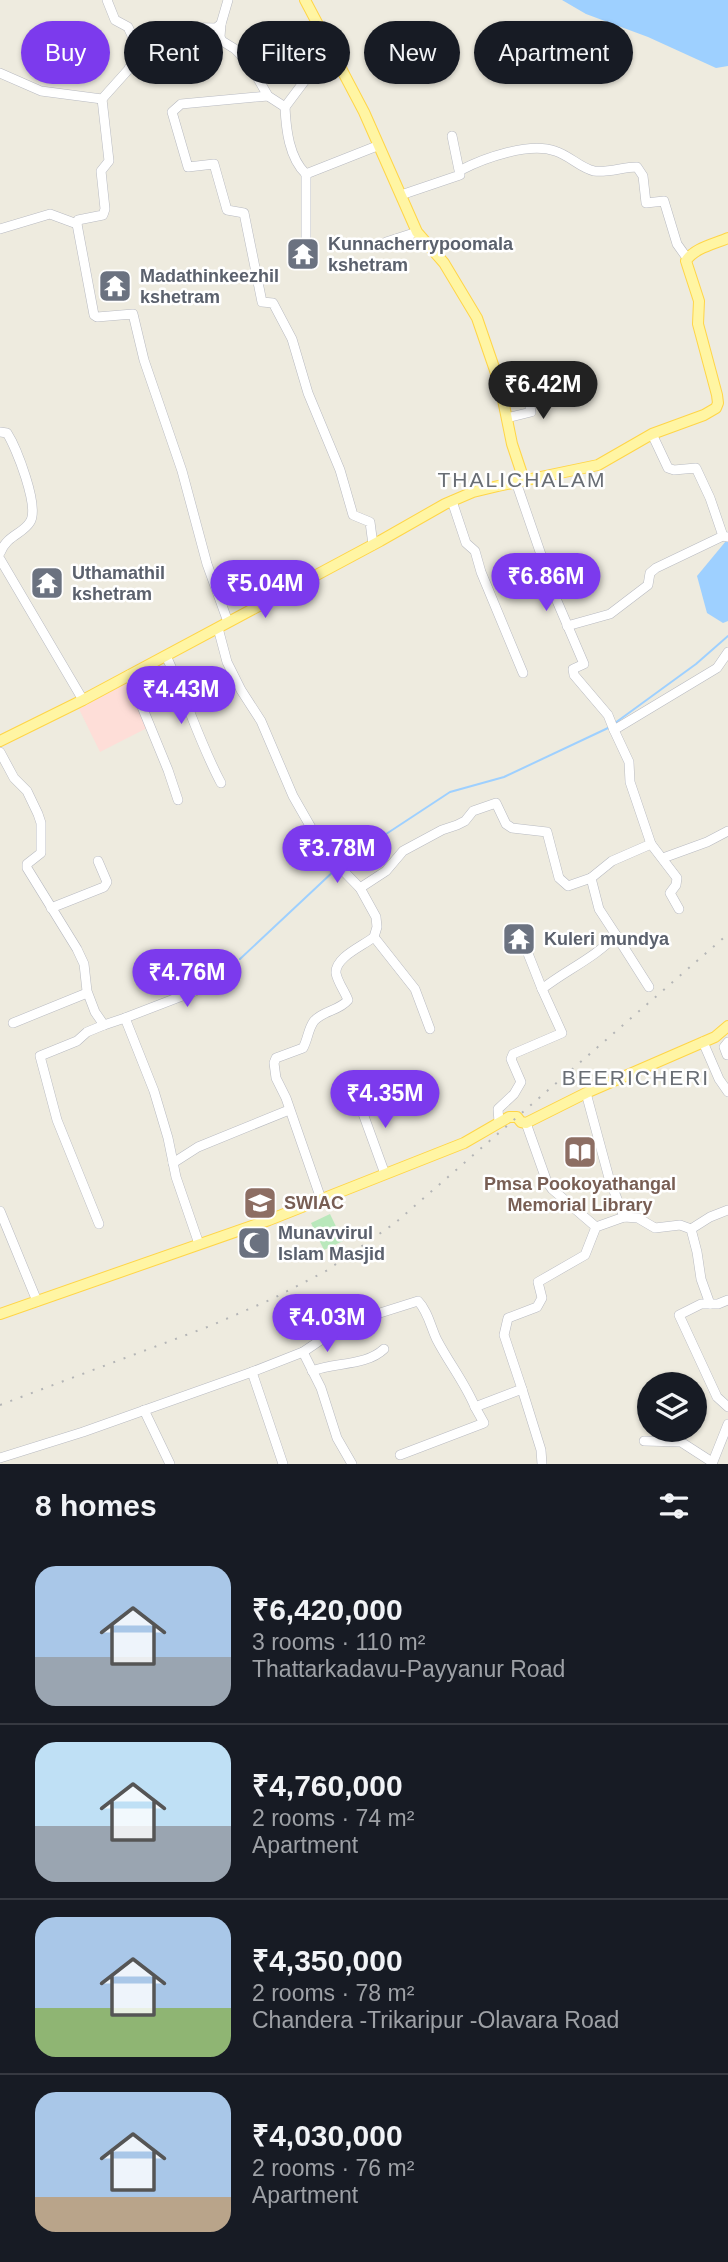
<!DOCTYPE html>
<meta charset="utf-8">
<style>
:root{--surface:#171b24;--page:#242831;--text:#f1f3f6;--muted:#9ea1a6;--line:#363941;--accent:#7c3aed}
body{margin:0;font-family:Helvetica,sans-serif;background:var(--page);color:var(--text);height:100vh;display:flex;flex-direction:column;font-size:26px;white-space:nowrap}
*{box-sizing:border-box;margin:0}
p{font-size:23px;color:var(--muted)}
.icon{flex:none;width:38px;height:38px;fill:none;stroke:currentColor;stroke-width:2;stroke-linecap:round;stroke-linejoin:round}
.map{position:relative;height:1464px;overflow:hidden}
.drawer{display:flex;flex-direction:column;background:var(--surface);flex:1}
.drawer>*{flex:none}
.hud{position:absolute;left:21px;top:21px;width:686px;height:63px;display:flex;gap:14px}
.buttons{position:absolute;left:637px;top:1372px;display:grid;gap:14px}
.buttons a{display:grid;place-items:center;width:70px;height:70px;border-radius:50%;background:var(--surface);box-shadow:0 2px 5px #0004;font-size:35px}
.price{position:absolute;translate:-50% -60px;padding:0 16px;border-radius:24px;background:var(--accent);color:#fff;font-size:23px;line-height:46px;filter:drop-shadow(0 2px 4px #0008)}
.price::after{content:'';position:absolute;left:50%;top:42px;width:21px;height:16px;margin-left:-10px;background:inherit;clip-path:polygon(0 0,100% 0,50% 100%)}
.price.selected{background:#222;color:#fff}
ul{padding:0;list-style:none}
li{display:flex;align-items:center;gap:21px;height:175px;padding:0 35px}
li+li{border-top:2px solid var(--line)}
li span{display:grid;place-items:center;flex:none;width:196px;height:140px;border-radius:21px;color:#555}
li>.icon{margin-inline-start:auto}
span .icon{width:84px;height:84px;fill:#fffc;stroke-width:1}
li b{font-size:30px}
h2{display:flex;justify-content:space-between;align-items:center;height:84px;padding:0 35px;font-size:30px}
.chip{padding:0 24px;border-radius:32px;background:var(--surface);box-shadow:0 2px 5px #0004;font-size:24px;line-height:63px}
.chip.selected{background:var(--accent);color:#fff}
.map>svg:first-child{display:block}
.medical{fill:#feded8}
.green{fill:#b9e8bb}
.water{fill:#9ed0ff}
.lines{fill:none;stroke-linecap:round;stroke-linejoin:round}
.stream{stroke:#9ed0ff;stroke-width:2}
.minor-casing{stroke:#b8bac1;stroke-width:10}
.major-casing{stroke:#ffd547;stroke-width:12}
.minor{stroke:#fff;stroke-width:9}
.major{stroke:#fff5a3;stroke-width:10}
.rail{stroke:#b4b5b6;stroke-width:2;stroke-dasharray:2 9;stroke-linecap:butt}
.labels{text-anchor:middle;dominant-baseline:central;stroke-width:5;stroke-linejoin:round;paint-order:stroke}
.worship-label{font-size:18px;font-weight:bold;fill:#5b616d;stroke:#fff;text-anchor:start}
.education-label{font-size:18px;font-weight:bold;fill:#785e54;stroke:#fff}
.quarter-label{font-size:21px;letter-spacing:2px;fill:#696e75;stroke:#fff}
</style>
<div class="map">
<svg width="728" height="1464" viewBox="0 0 728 1464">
<rect width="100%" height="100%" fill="#eeebdf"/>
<path class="medical" d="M128,680l19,48 -47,24 -21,-43z"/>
<path class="green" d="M330,1214l13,27 -19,9 -13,-27z"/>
<g class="water">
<path d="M562,0h166v66l-12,2 -68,-31 -62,-23z"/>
<path d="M726,541l2,1v79l-5,2 -16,-10 -10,-37z"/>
</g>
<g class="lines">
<g class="stream">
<path d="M615,723l81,-59 32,-28"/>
<path d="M342,863l108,-71 54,-15 104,-49"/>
<path d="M240,959l96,-90"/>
</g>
<defs>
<g id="minor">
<path d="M107,0l8,20 13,7 6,13"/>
<path d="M221,24l7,-24"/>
<path d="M0,73l41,18 61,8 26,-29 4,-7 2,-23 39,-13 43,1 5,-4 -1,13 2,4 13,8 14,14 19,33 17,11 24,-32 23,-21"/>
<path d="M268,96l-87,8 -9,8 16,55 26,-3 13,46 17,3 18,89 11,1 19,36 16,54 32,77 13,45 17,7 3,23"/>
<path d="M102,99l7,62 -8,10 4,38 -2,6 -25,5 -1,4 17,91 3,2 36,-3 11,46 38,111 25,93 21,58"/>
<path d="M285,107c1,22 4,51 21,67"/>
<path d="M461,170c23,-12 68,-28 94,-19 14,4 25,17 39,20 15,2 28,-4 43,-4l6,9 3,27 18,-2 13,43 10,14"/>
<path d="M306,174l71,-28"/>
<path d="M306,174v73"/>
<path d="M401,195l59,-20 -8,-39"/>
<path d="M0,229l50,-15 27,10"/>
<path d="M386,242l31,-10"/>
<path d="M507,418l24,-6 -4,-22"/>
<path d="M0,432l7,1c9,14 33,74 23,89 -7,12 -23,13 -30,31"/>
<path d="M652,434l16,34 6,2 22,-2 14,30 13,38 5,1"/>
<path d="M516,482l41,119 27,63 -11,5 1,6 34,40 6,15"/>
<path d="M452,501l14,42 9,8 6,21 42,101"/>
<path d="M0,559l83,141"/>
<path d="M567,626l43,-12 38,-29 2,-12 6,-5 67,-32"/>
<path d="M218,628l9,34 14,28 20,31 32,75 32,56 35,36 16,29 1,10 -3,10c-11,9 -39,20 -38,36 1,8 9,19 12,27 -9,11 -24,10 -34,21 -6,8 -6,18 -11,27l-27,10 -2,5 2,15 10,20 35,101"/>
<path d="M166,656c20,41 33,86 55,127"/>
<path d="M129,675l39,95 10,30"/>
<path d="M0,752l14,26 13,13 11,23 3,9v30l-14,11v4l50,81 7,15 3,27 8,21 9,13 21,-7 29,73 14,47 8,39 23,67"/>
<path d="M651,844l26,34 -1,7 -6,8 9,16"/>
<path d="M663,858l44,-16 21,-11"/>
<path d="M360,888l26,-17 17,-20 39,-21 15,-5 8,-4 8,-10 23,-8 10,21 6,4 35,4 12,46 9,8 23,-8"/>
<path d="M51,908l53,-21 3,-5 -9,-21"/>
<path d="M616,935l33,52"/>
<path d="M374,937l41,52 15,40"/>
<path d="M527,951l15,38"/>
<path d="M125,1018l70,-27 35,-23"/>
<path d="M13,1023l74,-30"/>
<path d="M703,1042l16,37 9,13"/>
<path d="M727,1055l-3,-8 4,-5"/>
<path d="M586,1093l23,85 15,39"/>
<path d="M357,1097l28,77"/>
<path d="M499,1122l-1,-13 16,-15 7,-12 -10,-23 2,-5 49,-21 -20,-44c24,-19 53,-31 74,-54l-17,-26 -8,-31 21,-17 39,-17 -21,-62 -1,-20 -15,-32 103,-62 11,-16"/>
<path d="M526,1123l21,59 5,7 44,38"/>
<path d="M173,1163l25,-16 91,-37"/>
<path d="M0,1211l37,90"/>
<path d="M99,1224l-42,-104 -17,-64 37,-15 10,-9 17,-7"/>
<path d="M691,1229l19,-12 18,-7"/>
<path d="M728,1300l-10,4h-17l-22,11 38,82 11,10"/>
<path d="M380,1313l38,-12c10,10 13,27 19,39 12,23 28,43 38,67"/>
<path d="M303,1352l18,36 16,50 15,26"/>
<path d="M312,1371c24,-9 54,-5 72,-22"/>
<path d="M522,1389l19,61 1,14"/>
<path d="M144,1410l26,54"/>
<path d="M644,1441l37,1 31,20"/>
<path d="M400,1455l84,-32 -9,-16 47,-18 -18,-54 4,-17 29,-11 5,-9 -4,-16 47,-27 11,-28 28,-10 14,1 17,10 25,-3 11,4 6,23 4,27 9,25"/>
<path d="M0,1458l83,-26 169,-60"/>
<path d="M283,1464l-31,-92 51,-20 31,-21"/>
<path d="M712,1464l16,-40"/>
</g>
<g id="major">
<path d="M305,0l59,112 53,120 27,31 33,55 23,67 12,59 12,36"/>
<path d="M0,741l83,-41 297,-159 65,-37 28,-12 25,-6 100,-21 54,-31 52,-19 12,-7 2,-5 -1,-8 -19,-71 1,-23 -13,-40c8,-13 28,-17 42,-23"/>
<path d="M0,1314l269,-94 195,-77 45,-26h8l4,5 5,1 60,-30 129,-56 13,-11"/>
</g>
</defs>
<use href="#minor" class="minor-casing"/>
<use href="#major" class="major-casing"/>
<use href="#minor" class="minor"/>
<use href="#major" class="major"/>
<path class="rail" d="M0,1405l210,-79 62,-27 54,-28 69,-48 333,-289"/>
</g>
<defs>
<symbol id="temple-square" viewBox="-11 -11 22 22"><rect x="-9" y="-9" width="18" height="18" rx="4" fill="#6b7280" stroke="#fff"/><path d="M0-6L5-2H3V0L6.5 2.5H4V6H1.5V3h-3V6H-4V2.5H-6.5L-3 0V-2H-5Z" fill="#fff"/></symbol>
<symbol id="library-square" viewBox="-11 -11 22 22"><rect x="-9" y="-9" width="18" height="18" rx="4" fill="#8d6e63" stroke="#fff"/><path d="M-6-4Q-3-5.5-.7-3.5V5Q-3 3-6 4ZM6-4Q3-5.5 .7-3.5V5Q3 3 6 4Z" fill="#fff"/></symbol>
<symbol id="university-square" viewBox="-11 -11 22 22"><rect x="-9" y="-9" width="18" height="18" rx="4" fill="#8d6e63" stroke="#fff"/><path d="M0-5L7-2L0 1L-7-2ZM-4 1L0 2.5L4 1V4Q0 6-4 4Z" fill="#fff"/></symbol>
<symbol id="mosque-square" viewBox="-11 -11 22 22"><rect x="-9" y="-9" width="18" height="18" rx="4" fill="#6b7280" stroke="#fff"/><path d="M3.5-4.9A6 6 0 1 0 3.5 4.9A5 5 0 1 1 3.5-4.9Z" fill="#fff"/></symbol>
</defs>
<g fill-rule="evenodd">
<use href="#temple-square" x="284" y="235" width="38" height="38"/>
<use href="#temple-square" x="96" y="267" width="38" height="38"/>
<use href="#temple-square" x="28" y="564" width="38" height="38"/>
<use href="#temple-square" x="500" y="920" width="38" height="38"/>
<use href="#library-square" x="561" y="1133" width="38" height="38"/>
<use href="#university-square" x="241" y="1184" width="38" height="38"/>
<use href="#mosque-square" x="235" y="1224" width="38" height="38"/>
</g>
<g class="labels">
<g class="worship-label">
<text x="328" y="244">Kunnacherrypoomala<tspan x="328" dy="21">kshetram</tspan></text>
<text x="140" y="276">Madathinkeezhil<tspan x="140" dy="21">kshetram</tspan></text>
<text x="72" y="573">Uthamathil<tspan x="72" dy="21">kshetram</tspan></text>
<text x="544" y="939">Kuleri mundya</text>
<text x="278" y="1233">Munavvirul<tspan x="278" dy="21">Islam Masjid</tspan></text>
</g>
<g class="education-label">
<text x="580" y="1184">Pmsa Pookoyathangal<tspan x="580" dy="21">Memorial Library</tspan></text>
<text x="284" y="1203" text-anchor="start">SWIAC</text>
</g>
<g class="quarter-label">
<text x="522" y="479">THALICHALAM</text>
<text x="636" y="1077">BEERICHERI</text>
</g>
</g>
</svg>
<div class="buttons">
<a><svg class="icon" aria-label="layers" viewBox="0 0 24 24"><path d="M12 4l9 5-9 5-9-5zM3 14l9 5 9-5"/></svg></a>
</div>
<b class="price selected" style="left:543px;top:421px">₹6.42M</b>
<b class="price" style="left:546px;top:613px">₹6.86M</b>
<b class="price" style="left:265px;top:620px">₹5.04M</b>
<b class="price" style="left:181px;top:726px">₹4.43M</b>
<b class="price" style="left:337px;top:885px">₹3.78M</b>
<b class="price" style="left:187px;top:1009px">₹4.76M</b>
<b class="price" style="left:385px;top:1130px">₹4.35M</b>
<b class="price" style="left:327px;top:1354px">₹4.03M</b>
<div class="hud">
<a class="chip selected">Buy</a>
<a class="chip">Rent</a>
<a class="chip">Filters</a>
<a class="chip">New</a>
<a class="chip">Apartment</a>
</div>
</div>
<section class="drawer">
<h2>8 homes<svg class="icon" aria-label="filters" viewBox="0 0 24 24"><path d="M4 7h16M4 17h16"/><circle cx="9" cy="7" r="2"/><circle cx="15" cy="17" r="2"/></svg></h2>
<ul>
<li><span style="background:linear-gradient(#a9c7e8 65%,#9aa5b1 0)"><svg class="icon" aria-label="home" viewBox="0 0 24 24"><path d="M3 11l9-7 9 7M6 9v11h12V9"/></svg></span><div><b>₹6,420,000</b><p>3 rooms · 110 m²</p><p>Thattarkadavu-Payyanur Road</p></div></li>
<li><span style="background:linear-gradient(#bfe0f5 60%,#9aa5b1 0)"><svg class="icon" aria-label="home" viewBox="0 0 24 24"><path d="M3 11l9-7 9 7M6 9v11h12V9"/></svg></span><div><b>₹4,760,000</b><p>2 rooms · 74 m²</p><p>Apartment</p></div></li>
<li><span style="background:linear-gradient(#a9c7e8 65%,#8fb573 0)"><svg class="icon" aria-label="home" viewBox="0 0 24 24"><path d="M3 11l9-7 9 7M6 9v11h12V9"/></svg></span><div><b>₹4,350,000</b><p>2 rooms · 78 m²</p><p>Chandera -Trikaripur -Olavara Road</p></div></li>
<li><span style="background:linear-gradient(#a9c7e8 75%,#b9a48a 0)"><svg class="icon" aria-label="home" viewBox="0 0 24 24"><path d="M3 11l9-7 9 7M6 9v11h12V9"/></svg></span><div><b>₹4,030,000</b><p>2 rooms · 76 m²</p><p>Apartment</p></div></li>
</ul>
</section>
